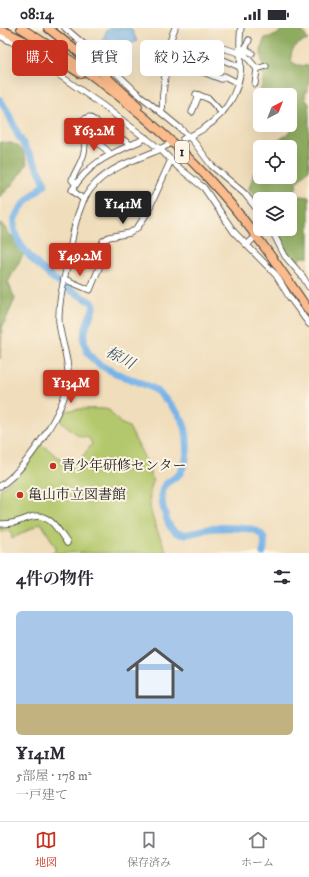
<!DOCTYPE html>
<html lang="ja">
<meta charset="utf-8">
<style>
:root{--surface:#fff;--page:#f2f2f3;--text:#2b2b33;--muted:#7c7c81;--line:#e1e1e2;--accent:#c8321e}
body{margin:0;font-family:"IM FELL DW Pica","Noto Serif JP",serif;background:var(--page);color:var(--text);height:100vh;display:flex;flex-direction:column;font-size:15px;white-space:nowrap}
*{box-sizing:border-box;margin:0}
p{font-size:13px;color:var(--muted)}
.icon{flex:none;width:22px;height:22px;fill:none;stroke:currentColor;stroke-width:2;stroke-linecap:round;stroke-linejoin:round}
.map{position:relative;height:525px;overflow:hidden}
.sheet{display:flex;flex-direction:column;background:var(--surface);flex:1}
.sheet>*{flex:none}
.banner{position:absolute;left:12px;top:12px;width:285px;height:36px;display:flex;gap:8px}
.needle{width:26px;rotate:42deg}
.tools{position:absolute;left:253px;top:60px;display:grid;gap:8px}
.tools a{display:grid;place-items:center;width:44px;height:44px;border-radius:6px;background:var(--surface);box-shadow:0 4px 16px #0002;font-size:20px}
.price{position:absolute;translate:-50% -34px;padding:0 9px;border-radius:4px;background:var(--accent);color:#fff;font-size:13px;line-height:26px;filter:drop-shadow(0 1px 2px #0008)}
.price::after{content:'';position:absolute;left:50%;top:24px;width:12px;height:9px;margin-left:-6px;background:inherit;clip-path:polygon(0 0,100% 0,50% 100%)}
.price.current{background:#222;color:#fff}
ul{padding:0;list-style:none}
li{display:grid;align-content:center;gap:8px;height:212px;padding:0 16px}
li+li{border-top:1px solid var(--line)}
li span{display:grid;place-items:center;height:124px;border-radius:6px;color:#555}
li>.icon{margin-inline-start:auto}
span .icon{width:72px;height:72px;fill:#fffc;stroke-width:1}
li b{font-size:17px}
h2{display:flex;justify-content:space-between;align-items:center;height:48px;padding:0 16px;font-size:17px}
.tag{padding:0 14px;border-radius:6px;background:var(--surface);box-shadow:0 4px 16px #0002;font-size:14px;line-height:36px}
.tag.current{background:var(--accent);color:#fff}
.status{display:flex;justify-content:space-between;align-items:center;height:28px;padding:0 20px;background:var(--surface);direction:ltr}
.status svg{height:11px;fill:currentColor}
.tabs{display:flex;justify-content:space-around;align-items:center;height:56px;border-top:1px solid var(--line);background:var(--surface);font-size:11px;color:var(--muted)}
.tabs a{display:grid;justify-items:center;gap:2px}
.tabs .current{color:var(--accent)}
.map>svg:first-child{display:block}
.green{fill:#b3c86c;stroke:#687244}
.forest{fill:#8eac60;stroke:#55643e}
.water{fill:#76b3e8;stroke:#496882}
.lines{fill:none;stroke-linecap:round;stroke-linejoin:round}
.river{stroke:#76b3e8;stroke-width:7}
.minor-casing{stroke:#3c3934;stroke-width:7}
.highway-casing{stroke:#3c3934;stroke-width:10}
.minor{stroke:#fff;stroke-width:5.5}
.highway{stroke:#fbbb8c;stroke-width:8}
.poi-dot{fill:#c8321e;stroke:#fcf5e5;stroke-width:1.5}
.labels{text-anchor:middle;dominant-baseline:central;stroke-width:4;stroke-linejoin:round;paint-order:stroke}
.shield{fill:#fcf5e5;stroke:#5f5d58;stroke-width:1}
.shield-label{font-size:13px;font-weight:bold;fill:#1c1c1c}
.poi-label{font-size:14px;fill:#1c1c1c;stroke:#fcf5e5;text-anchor:start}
.water-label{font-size:15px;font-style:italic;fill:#40586e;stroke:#fcf5e5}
</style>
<div class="status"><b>08:14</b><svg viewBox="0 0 49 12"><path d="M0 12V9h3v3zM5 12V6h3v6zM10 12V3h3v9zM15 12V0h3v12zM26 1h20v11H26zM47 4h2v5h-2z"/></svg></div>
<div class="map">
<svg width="309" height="525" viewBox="0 0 309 525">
<rect width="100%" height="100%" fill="#fcf5e5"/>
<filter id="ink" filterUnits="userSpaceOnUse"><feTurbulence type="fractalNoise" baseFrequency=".025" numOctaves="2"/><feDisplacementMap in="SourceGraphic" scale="8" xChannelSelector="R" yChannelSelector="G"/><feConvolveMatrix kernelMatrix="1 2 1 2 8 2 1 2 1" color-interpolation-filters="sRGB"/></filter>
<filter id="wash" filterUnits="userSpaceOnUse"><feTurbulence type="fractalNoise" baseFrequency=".012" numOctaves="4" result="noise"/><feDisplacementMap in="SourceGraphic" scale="16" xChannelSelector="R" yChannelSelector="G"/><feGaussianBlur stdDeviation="0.9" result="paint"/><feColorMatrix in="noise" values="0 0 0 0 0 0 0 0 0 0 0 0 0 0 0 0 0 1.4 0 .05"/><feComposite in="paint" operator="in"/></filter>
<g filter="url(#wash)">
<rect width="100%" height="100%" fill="#f0ddbb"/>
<path class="green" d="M81,381c8,0 22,-1 28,1l11,13 9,4 16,32 8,23c-10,24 5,49 14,71h-116l6,-4 -16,-26 -29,16 -1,-8 -11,1v-43c18,-12 30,-28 41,-45l29,22 9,-5 13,-17 -3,-6 -10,-2 -22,-18 5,-7z"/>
<g class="forest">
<path d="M283,0h17l8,12c-10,3 -20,9 -16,22l5,3 12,1v20l-4,8v6l4,3v67l-12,12 -2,10 4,4 10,1v60h-9l-2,7h-2l-13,-18 -9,-17h16v-30h-30v5l-11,-15 5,-16 6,-7v11h30v-30h-15c4,-14 17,-7 18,-26l-3,-1v-25h-30v7c-4,-11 2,-12 3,-22 3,-16 -7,-25 2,-42l12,-3z"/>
<path d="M0,114c18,1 23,4 27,22l-15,21 -12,12z"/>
<path d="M0,194l22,27 1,6 -15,27 7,17 -13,29 -2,31z"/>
</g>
<path class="water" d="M109,0h22l6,13 -13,6 -4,13c-12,5 -14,-1 -24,-9 3,-8 5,-8 8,-14 2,-4 1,-6 5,-9z"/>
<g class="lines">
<path class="river" d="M0,72c9,11 13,25 19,37 9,16 20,29 26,47 -10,10 -24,19 -30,34 -8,25 33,57 51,70 9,5 18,9 27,15l1,3c-4,11 -11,24 -10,35 4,31 49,35 70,48 6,4 23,22 27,29 8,13 9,42 -1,55 -4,6 -13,8 -16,13 -6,8 2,39 10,45 8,7 21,1 29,-1 15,-4 33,-2 49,-1 14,5 14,11 11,24"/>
</g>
</g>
<g filter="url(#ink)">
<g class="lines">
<defs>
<g id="minor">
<path d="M65,0l43,37 28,27 45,37 13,13 18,24 33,28 15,19"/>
<path d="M0,8l12,6 90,63 58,44 18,18 26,21 30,44 42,43 14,23 19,26"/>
<path d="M205,15l35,10"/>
<path d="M240,21l17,20 -2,15"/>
<path d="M240,21h5l4,-9"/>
<path d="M245,21l7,4"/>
<path d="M202,23l38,16"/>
<path d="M257,41l9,-3"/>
<path d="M203,44l18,7 3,-3 14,7"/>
<path d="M196,66l13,5 13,14"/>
<path d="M161,84c3,-6 1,-12 2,-19 3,-21 3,-45 12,-65"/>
<path d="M192,84l7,-17"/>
<path d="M85,110c8,2 20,9 25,16"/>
<path d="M183,111c29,-11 52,-33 57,-65 2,-15 -2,-31 1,-46"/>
<path d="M76,156l-4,-4c3,-8 8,-15 11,-24 4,-12 1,-23 -2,-35l8,-4 42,28"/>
<path d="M84,172l-12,-10c21,-32 41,-36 74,-52"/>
<path d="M271,201l14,27 18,21 6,10"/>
<path d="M260,205l7,-4"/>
<path d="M247,217l5,-5"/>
<path d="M64,251l26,11 11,-27 1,-19 1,-3 6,-4 21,-4 8,-6 9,-14 24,-53"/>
<path d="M0,458c25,-16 65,-75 68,-105 2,-20 -7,-39 -9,-59 -1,-22 6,-45 10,-66 3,-16 5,-33 11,-47 3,-10 9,-19 16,-26 16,-16 38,-23 58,-31 5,-2 9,-5 14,-7"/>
<path d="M0,496c12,0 17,-2 28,-6 20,-8 30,11 39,25"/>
</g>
<g id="highway">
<path d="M21,0c66,40 134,93 187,150 38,41 70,87 101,133"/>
<path d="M48,0l40,32 50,46"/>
<path d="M0,1l45,22 36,23"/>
</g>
</defs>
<use href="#minor" class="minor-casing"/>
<use href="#highway" class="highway-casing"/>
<use href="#minor" class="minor"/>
<use href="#highway" class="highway"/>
</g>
</g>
<g class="poi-dot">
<circle cx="53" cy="438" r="4"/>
<circle cx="20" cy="467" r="4"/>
</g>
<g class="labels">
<rect class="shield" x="175" y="113" width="14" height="22" rx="3"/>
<g class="shield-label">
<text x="182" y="124">1</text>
</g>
<g class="poi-label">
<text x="61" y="438">青少年研修センター</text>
<text x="28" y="467">亀山市立図書館</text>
</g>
<g class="water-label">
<text transform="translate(120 330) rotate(28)">椋川</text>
</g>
</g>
</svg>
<div class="tools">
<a><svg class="needle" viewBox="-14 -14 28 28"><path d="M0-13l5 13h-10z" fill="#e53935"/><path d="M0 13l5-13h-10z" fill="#7c7c81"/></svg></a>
<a><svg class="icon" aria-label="locate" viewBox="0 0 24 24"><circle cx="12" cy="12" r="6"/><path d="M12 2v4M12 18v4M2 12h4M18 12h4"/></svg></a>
<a><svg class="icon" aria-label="layers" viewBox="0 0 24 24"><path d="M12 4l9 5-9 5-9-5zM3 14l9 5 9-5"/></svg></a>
</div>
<b class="price" style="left:94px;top:124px">¥63.2M</b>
<b class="price current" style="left:123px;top:197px">¥141M</b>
<b class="price" style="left:80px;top:249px">¥49.2M</b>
<b class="price" style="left:71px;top:376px">¥134M</b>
<div class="banner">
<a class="tag current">購入</a>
<a class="tag">賃貸</a>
<a class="tag">絞り込み</a>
</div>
</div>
<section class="sheet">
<h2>4件の物件<svg class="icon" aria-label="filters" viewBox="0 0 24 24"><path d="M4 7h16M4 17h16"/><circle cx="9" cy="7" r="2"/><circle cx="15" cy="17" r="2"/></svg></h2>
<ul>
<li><span style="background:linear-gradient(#a9c7e8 75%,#c2b280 0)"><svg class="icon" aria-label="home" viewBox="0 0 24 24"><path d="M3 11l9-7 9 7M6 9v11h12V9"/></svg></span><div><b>¥141M</b><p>5部屋 · 178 m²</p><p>一戸建て</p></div></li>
</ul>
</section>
<nav class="tabs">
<a class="current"><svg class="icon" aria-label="map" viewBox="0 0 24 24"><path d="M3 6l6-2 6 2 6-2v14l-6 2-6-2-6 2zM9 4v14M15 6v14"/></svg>地図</a>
<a><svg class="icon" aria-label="saved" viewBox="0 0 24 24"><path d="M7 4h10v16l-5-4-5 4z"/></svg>保存済み</a>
<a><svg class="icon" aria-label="home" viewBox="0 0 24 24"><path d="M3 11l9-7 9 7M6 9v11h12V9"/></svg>ホーム</a>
</nav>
